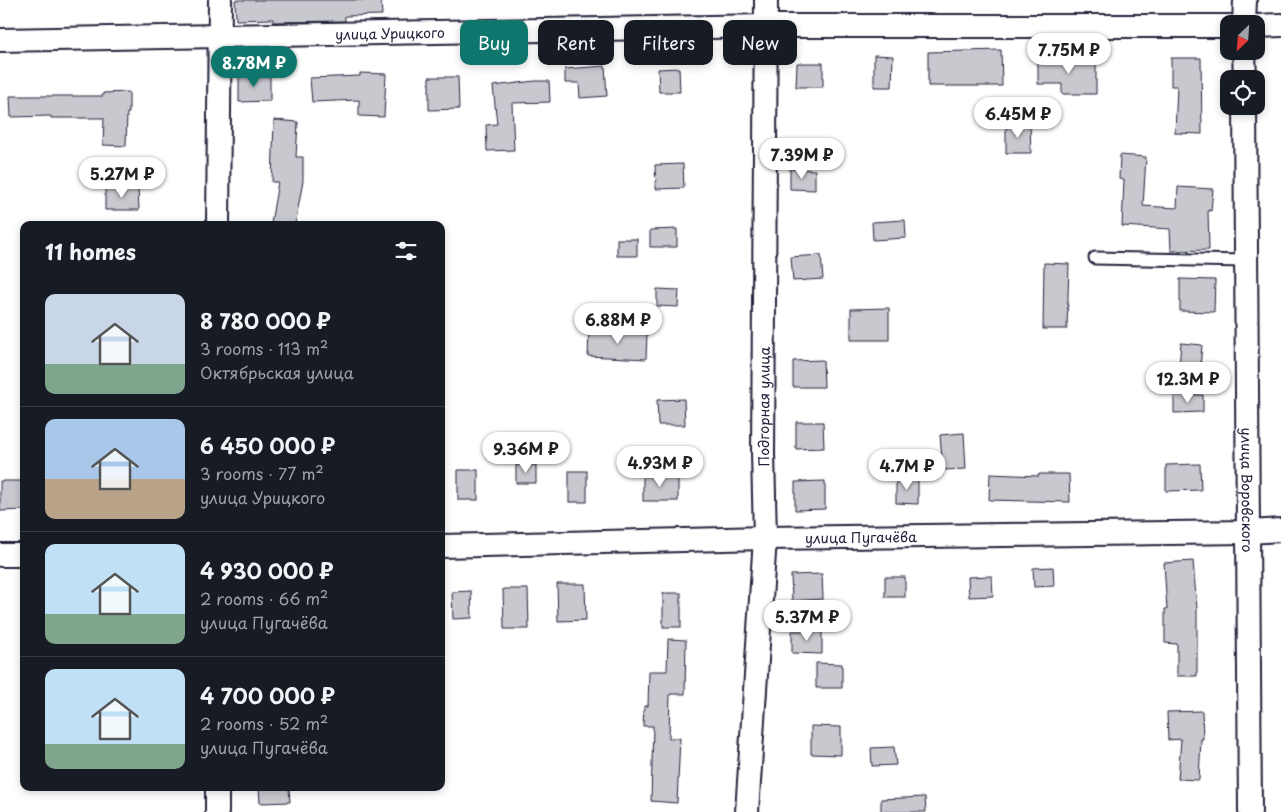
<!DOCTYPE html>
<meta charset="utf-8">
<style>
:root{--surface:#171b24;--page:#20242c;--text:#f1f3f6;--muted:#9ea1a6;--line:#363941;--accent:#0f766e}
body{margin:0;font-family:"Playpen Sans",sans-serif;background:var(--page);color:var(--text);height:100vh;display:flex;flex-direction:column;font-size:19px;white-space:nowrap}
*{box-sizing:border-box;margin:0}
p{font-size:16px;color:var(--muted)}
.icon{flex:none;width:28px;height:28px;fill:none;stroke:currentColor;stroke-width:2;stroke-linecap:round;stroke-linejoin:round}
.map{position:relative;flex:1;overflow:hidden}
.drawer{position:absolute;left:20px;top:221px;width:425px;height:570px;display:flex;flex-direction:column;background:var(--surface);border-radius:10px;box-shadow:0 2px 8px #0003}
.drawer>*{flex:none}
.top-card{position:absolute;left:460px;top:20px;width:475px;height:45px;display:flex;gap:10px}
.needle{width:32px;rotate:205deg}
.fabs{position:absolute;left:1220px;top:15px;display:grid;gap:10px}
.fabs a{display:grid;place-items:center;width:45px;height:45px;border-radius:10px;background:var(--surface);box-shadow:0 2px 8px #0003;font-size:25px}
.price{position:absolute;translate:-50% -42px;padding:0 11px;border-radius:18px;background:#fff;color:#222;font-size:16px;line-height:32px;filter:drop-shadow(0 1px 2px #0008)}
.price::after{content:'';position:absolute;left:50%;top:30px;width:15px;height:11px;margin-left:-8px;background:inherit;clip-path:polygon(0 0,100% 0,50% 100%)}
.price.active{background:var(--accent);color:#fff}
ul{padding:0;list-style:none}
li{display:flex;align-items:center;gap:15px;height:125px;padding:0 25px}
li+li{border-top:1px solid var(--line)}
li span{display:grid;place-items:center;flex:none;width:140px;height:100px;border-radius:10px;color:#555}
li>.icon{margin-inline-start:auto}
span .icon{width:60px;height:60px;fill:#fffc;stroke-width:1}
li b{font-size:21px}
h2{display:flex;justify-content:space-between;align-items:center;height:60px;padding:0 25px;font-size:21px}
.chip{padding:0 18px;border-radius:10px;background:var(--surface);box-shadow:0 2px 8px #0003;font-size:18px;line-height:45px}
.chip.active{background:var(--accent);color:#fff}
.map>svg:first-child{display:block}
.building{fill:#c8c8cf;stroke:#22223b}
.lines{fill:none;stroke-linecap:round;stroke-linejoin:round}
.lane-casing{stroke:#22223b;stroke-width:15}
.street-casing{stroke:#22223b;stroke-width:26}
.lane{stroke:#fff;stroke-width:11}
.street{stroke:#fff;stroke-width:22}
.labels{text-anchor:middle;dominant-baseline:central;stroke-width:4.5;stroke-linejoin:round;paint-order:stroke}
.street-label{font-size:14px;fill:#22223b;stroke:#fff}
</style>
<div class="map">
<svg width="1281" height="812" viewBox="0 0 1281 812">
<rect width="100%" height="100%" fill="#fff"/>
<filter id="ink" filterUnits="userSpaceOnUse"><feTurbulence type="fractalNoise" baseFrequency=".02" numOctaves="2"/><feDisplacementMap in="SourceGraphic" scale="10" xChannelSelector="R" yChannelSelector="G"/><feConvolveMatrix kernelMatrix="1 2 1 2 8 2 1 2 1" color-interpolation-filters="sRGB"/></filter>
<g filter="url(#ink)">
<g class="building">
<path d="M235,0h146l1,15 -37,1v5l-72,1v-3l-37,1z"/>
<path d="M1001,50l1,36h-74v-34z"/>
<path d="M874,55l19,1 -1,31h-18z"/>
<path d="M1171,58h30l1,76 -27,-1 2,-47h-6z"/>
<path d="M1038,59l58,2v33h-34v-10h-24z"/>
<path d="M797,63h26v24h-27z"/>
<path d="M605,66l2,30 -27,2 -1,-15h-14v-14z"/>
<path d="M679,68l1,24h-21l-1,-23z"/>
<path d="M360,73l26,1 -2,43 -25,-1v-16l-47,2 -2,-24 50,-2z"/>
<path d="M239,74h31v27l-31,1z"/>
<path d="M429,77h29l1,32 -30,1z"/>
<path d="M535,81h14l1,21 -38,1 2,47 -27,1 -1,-26 11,-1 -4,-38z"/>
<path d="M129,92v21h-2l-1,33 -23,-1 1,-27h-53v-2l-40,1 -1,-21h93v-3z"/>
<path d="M274,120l24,2 -2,35h7v24l-8,44 -24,-2 7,-41h-6z"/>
<path d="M1006,124h24l1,29h-25z"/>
<path d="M1120,155l26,2 -3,49 34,2 1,-21 35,2 -2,22 -3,-1 1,40 -38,1 -1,-22 -48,-3 2,-46 -5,-1z"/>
<path d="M683,164l1,24 -28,1 -1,-24z"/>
<path d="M790,169l25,1v20l-25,-1z"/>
<path d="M138,187l1,23h-34v-22z"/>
<path d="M905,220l1,18 -33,2 -1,-18z"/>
<path d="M677,229v18h-27v-17z"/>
<rect x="617" y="239" width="20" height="17"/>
<path d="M821,255l2,24 -30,2 -2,-24z"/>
<path d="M1044,263l25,1 -2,65h-24z"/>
<path d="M1180,279l35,1 -1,32 -34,-1z"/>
<path d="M657,289l22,1 -1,17 -21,-1z"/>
<path d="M889,308v32h-38v-31z"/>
<path d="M589,331l58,3 -1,25 -58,-3z"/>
<path d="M1181,343l21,2 -2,24 -21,-2z"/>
<path d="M823,360l1,27h-31v-26z"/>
<path d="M1174,395h29v17l-29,1z"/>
<path d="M684,399l1,26h-27l-1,-25z"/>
<path d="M796,422h27l1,26 -28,1z"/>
<path d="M964,433l2,36 -23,1 -3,-35z"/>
<path d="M1200,464l1,26 -35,1v-26z"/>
<rect x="516" y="465" width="20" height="18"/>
<rect x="458" y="470" width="20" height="30"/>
<rect x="569" y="471" width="18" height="31"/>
<path d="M990,474l49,2v-2h30l1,28 -81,-2z"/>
<rect x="643" y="476" width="35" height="25"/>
<path d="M896,478h22v26l-22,-1z"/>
<path d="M0,481h24v29l-24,1z"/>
<path d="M825,481v28l-30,1v-28z"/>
<path d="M1193,561l4,48v67h-20v-32l-12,-1v-34h2l-3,-46z"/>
<path d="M1053,567l1,19 -20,1 -1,-19z"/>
<path d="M822,574l1,25 -31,2 -1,-26z"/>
<path d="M992,576l1,20 -24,1 -1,-20z"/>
<rect x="885" y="577" width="20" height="20"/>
<path d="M557,584h28l1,36 -28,1z"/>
<path d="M503,589h25l1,40h-25z"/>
<path d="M471,591l1,27 -19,1 -1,-27z"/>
<rect x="663" y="593" width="18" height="34"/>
<path d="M792,631h30v23l-30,-1z"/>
<path d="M668,639l18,1 -1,54h-15l-1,44h11l-3,65 -26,-2 2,-75h-10l1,-20h4l1,-35h18z"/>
<path d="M816,663l26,1v24h-26z"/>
<path d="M1202,711l1,28h-2l-2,41 -21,-1 3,-40 -13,1 -1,-28z"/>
<path d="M811,726l30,1v28l-30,-1z"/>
<path d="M894,747l2,18 -24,1 -1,-18z"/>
<path d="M259,788h30l1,14 -30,1z"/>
<path d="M925,797l1,15h-45v-13z"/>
</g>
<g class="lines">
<defs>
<path id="lane" d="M1095,258l151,3"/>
<g id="street">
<path d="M1244,24l1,-24"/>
<path d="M1256,26l25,-1"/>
<path id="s1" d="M0,40l766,-14h463"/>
<path d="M1244,51l1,28"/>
<path id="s2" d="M1245,106l5,706"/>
<path d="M218,225l2,-225"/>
<path id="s3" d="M441,546l324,-8 484,-6 32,-2"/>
<path d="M0,555h24"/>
<path d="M217,812v-24"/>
<path id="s4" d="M747,812l18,-274 -2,-85 3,-453"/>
</g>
</defs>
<use href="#lane" class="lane-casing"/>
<use href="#street" class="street-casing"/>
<use href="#lane" class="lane"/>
<use href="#street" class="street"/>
</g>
</g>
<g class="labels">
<g class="street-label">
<text stroke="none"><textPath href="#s1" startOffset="390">улица Урицкого</textPath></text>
<text stroke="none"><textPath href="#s4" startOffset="406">Подгорная улица</textPath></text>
<text stroke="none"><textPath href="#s2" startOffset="384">улица Воровского</textPath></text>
<text stroke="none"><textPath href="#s3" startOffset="420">улица Пугачёва</textPath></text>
</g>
</g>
</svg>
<div class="fabs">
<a><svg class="needle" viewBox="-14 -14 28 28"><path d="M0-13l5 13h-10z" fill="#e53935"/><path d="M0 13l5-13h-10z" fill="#9ea1a6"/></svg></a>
<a><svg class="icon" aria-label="locate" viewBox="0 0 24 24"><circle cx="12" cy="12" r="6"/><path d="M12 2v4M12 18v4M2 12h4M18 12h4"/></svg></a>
</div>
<b class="price" style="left:1069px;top:75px">7.75M ₽</b>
<b class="price active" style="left:254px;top:88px">8.78M ₽</b>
<b class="price" style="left:1018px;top:139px">6.45M ₽</b>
<b class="price" style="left:802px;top:180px">7.39M ₽</b>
<b class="price" style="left:122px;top:199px">5.27M ₽</b>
<b class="price" style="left:618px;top:345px">6.88M ₽</b>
<b class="price" style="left:1188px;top:404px">12.3M ₽</b>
<b class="price" style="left:526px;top:474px">9.36M ₽</b>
<b class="price" style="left:660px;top:488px">4.93M ₽</b>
<b class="price" style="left:907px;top:491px">4.7M ₽</b>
<b class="price" style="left:807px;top:642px">5.37M ₽</b>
<div class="top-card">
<a class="chip active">Buy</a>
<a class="chip">Rent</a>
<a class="chip">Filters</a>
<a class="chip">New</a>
</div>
<section class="drawer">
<h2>11 homes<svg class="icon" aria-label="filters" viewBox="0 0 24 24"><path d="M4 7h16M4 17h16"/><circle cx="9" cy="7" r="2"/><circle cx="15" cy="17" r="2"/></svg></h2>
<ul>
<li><span style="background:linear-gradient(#c9d6e8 70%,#7fa58c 0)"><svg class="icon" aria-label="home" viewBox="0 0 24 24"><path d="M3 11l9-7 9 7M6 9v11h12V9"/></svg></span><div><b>8 780 000 ₽</b><p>3 rooms · 113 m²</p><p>Октябрьская улица</p></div></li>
<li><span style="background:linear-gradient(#a9c7e8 60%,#b9a48a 0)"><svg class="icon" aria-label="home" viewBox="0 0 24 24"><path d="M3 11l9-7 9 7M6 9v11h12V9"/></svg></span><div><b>6 450 000 ₽</b><p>3 rooms · 77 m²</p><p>улица Урицкого</p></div></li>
<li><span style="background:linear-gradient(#bfe0f5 70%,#7fa58c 0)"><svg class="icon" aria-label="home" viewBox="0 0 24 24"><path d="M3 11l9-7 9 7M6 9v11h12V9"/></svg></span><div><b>4 930 000 ₽</b><p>2 rooms · 66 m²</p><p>улица Пугачёва</p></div></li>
<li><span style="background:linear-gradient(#bfe0f5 75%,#7fa58c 0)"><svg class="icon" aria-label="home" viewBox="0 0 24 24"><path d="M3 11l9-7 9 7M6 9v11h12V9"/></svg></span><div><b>4 700 000 ₽</b><p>2 rooms · 52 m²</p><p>улица Пугачёва</p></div></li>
</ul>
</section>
</div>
